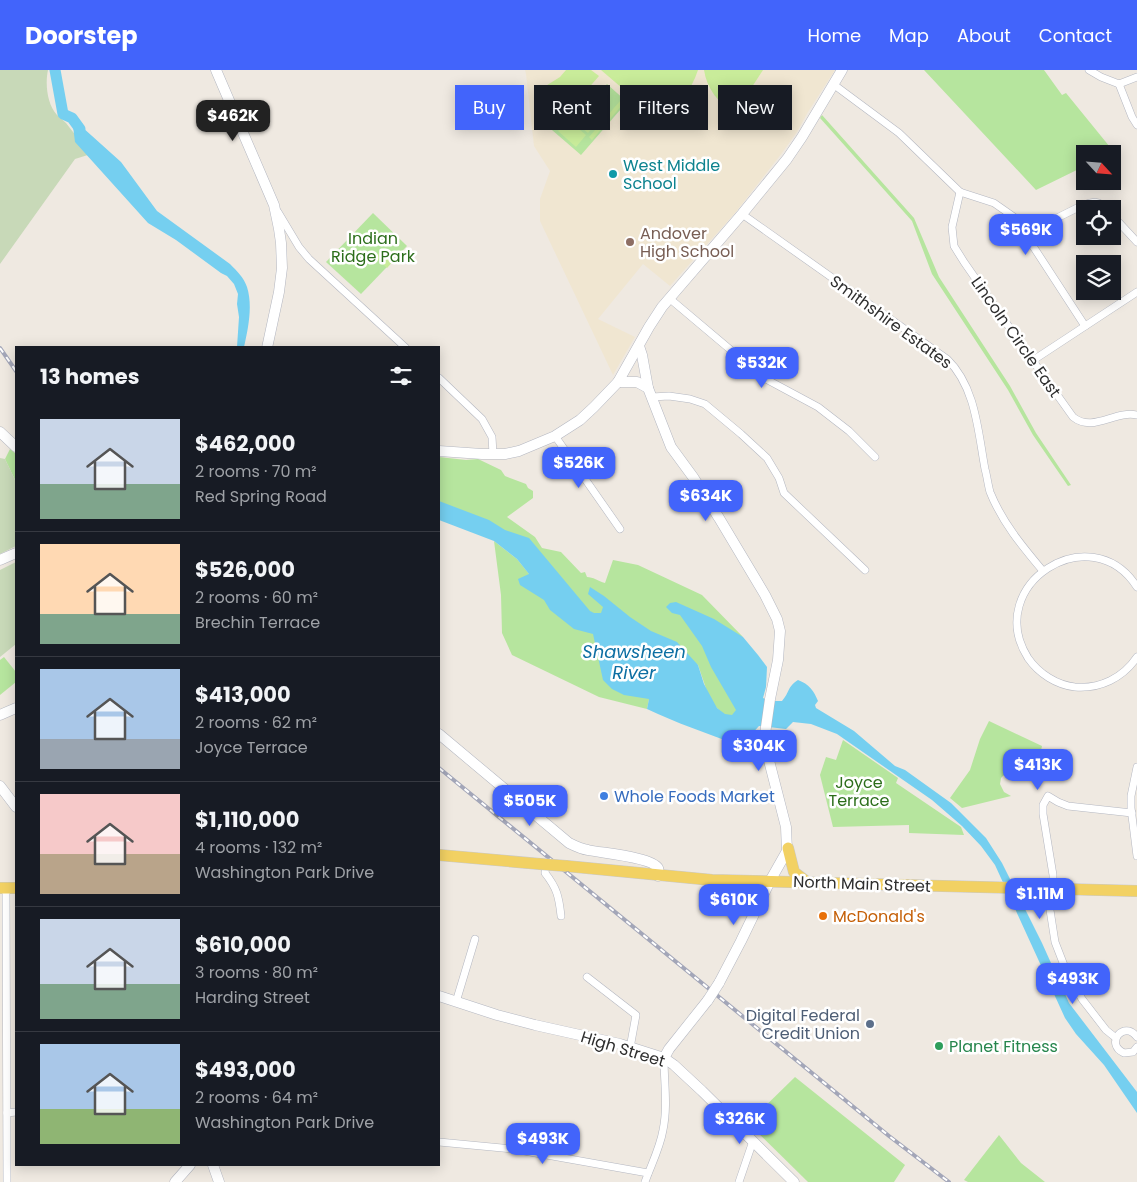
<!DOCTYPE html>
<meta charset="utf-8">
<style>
:root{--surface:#171b24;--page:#242831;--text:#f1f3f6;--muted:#9ea1a6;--line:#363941;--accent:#4264fb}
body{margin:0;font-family:Poppins,sans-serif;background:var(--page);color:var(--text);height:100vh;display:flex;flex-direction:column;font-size:19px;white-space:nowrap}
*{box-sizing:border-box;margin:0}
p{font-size:16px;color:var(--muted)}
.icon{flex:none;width:28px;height:28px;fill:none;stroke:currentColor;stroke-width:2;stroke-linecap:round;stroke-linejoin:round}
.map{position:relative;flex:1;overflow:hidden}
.side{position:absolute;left:15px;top:276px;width:425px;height:820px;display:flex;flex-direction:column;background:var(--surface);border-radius:0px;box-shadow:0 2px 12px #0003}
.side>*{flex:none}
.banner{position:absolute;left:455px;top:15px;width:475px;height:45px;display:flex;gap:10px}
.needle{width:32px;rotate:116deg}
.tools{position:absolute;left:1076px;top:75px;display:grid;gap:10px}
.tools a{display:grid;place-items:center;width:45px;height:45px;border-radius:0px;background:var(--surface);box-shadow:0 2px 12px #0003;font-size:25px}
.price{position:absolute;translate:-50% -42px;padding:0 11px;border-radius:10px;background:var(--accent);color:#fff;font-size:16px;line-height:32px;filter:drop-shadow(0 1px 2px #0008)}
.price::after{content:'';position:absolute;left:50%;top:30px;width:15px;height:11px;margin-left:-8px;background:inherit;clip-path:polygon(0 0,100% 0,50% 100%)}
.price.active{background:#222;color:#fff}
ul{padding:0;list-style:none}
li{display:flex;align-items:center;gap:15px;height:125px;padding:0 25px}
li+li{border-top:1px solid var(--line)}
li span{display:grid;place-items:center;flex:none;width:140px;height:100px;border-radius:0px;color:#555}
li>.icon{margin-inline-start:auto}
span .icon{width:60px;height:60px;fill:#fffc;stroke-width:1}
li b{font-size:21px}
h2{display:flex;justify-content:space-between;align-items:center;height:60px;padding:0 25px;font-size:21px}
.chip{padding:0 18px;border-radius:0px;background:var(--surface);box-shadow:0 2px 12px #0003;font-size:18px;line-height:45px}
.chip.active{background:var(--accent);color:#fff}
header{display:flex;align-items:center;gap:30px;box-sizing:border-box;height:70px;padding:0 25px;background:var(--accent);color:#fff}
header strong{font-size:24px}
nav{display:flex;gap:28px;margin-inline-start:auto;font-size:18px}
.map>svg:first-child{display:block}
.education{fill:#f0e6d1}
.green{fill:#b6e59e}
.cemetery{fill:#c8d9b8}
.pitch{fill:#c9ec9a}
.water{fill:#75cff0}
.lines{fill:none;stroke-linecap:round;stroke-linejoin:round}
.river{stroke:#75cff0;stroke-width:11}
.street-casing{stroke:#b4b7c1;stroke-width:8}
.secondary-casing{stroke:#b4b7c1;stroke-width:11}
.primary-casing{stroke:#c9c9c9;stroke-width:12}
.street{stroke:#fff;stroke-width:7}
.secondary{stroke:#fff;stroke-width:10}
.primary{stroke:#f2d163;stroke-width:11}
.rail-casing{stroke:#a3a6b8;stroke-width:4}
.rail{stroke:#fff;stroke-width:2;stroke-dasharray:5.5;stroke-linecap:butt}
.secondary-bridge-casing{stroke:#b4b7c1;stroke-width:11;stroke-linecap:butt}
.primary-bridge-casing{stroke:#c9c9c9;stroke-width:12;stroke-linecap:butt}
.secondary-bridge{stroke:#fff;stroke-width:10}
.primary-bridge{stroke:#f2d163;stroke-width:11}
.culture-dot{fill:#0f9aa8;stroke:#fff;stroke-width:2}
.education-dot{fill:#8d6e63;stroke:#fff;stroke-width:2}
.shop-dot{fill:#3f7fe0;stroke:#fff;stroke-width:2}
.food-dot{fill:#e8710a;stroke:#fff;stroke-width:2}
.service-dot{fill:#5c6f8a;stroke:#fff;stroke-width:2}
.leisure-dot{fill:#2e9e5b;stroke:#fff;stroke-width:2}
.labels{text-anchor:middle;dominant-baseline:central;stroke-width:5;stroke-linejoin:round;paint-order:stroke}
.culture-label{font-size:16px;fill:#0d838f;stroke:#fff;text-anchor:start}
.education-label{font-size:16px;fill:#785e54;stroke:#fff;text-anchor:start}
.park-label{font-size:16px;fill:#2c6e1b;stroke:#fff}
.street-label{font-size:16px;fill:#2e2e2e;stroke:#fff}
.shop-label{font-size:16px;fill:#366cbe;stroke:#fff;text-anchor:start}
.food-label{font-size:16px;fill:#c56008;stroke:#fff;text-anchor:start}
.service-label{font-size:16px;fill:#4e5e75;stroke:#fff;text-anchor:end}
.leisure-label{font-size:16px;fill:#27864d;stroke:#fff;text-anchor:start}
.water-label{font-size:18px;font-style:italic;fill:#0d6fa3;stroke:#fff}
</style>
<header>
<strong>Doorstep</strong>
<nav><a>Home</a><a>Map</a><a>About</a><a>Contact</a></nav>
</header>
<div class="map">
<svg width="1137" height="1112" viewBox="0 0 1137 1112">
<rect width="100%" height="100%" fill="#efe9e1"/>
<path class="education" d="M525,0h310l-27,42 -11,20 -15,21 -47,60 -65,73 -27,-22 -45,55 37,18 -22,38 -73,-154v-22l10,-28 -16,-25 -8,-72z"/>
<g class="green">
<path d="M924,0h120l18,25 4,-2 48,59 -3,2h-26v12l-49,24z"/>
<path d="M607,14l20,18 -46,53 -29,-25 36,-41 8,7z"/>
<path d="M822,45l92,103 25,59 71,109 26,47 35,52 -3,1 -35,-51 -25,-45 -76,-116 -20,-53 -92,-103z"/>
<path d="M373,143l34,33 -46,48 -35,-32z"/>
<path d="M10,379l6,5v28l-11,-23z"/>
<path d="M439,387l27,3 12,-1 23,11 4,6 21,8 2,4 5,3v7l-26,19 28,20 7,11 19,4 20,21 4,-1 2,5c6,0 11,4 18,6l8,-23 25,5 64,30 41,42 -13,-5 9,95 -28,-24 -13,-38 -89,-41 -25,-16 -41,-46 -104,-60z"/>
<path d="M494,471l23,18 13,16 81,63 41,47 -5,24 -48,-12 -87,-42 -10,-22 -1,-38z"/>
<path d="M4,587l12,15v10l-16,13v-35z"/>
<path d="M989,651l53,25 -7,32 -13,-1 -7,-4 -6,-1 -4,2 -4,4 -1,6 4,8 7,4 -49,12 -12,-10 20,-28 10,-31z"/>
<path d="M843,670l55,38 -2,5 65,44 3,8 -55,-2v-8l-76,2 -13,-52 6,-18 10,3z"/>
<path d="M795,1007l110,88 -11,17h-86l-60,-59z"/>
<path d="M999,1065l22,28 24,19h-77l-4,-2z"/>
</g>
<g class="cemetery">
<path d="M0,0h48c-3,14 -1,34 9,45 3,3 6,5 9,8 8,10 16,21 25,31l-16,5 -75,105z"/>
<path d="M0,388l5,1 11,23v64l-16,8z"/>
<path d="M16,492v82l-16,13v-87z"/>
</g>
<g class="pitch">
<path d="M566,0h25l8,6 -47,54c-8,-11 -7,-29 -8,-43l16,-10z"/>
<path d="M601,0h97c-7,21 -20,38 -41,48z"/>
<path d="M704,0h59l-28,43c-17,-10 -28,-24 -31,-43z"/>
<path d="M590,23l9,8 -9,11 -9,-8z"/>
<path d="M620,31l3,3 -31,36 -3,-3z"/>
<path d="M579,36l18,16 -9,11 -19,-16z"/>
<path d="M568,50l18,15 -10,12 -18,-16z"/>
<path d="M384,178l13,9 -10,11 -12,-11z"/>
</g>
<g class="water">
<path d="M72,48l49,44 36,49 73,53c7,7 14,14 17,23 6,19 1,42 -3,60h-7l2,-30 -2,-13 1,-10 -4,-10 -7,-8 -6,-3 -45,-33 -28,-17 -73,-81z"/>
<path d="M439,431l50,19 16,10 24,8 61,73 4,2h7l2,-6 -15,-13 2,-7 14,9 26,21 21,14 26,11 21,23 6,19 13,24 8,6 7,1 4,-5 -25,-43 -9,-21 -22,-31 -8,-2 -6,-6 4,-4 6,-1 38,17 29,18 15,18 9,12 -1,20 -3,11 7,3h12c8,-9 5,-14 16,-21 11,4 16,11 20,21l-3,4 1,3 38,23 41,35 10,4 46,33 35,35 16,25 40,80 27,60 68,89v21l-33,-48 -28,-31 -11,-16 -70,-153 -14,-19 -19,-20 -30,-26 -95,-66 -26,-10 -18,-2 -7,7 -27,-3 -10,11 -12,8c-30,-12 -61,-22 -90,-36l2,-10 -25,-4 -12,-6 -9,-9 -10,-46 -19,-5 -24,-19 -6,-10 -24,-15 -2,-6 11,-5 -12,-15 -23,-18 -55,-21z"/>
</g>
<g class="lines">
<path class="river" d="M55,0l8,44 9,4 8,11"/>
<defs>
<g id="street">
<path d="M1089,0l12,7 18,7 18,-7"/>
<path d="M833,14l66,49 61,59 34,11 20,14 71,109"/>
<path d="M1119,14l13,33 5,8"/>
<path d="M960,122l-8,35 2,19 10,16 59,85 50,70c20,16 42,-7 64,-2"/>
<path d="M278,142l21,35 10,12 97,89"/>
<path d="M742,144l205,145c29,28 31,73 38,110 2,7 3,16 5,23 12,30 32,54 53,79"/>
<path d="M1112,145l25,27"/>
<path d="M1025,164l56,-28c11,-4 17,-7 26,3"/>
<path d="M669,228l95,80 54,29 31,24 26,26"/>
<path d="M1032,291l105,-69"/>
<path d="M439,308l43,41 10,18 1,17"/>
<path d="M652,327l17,-1 21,3 15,5 36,30 26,24 12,20 5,15 81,77"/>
<path d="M555,366l65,93"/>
<path d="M1137,517c-46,-72 -155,-2 -109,71 11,16 29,27 47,29 25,2 48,-9 62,-30"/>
<path d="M1137,697l-6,29v12l6,48"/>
<path d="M546,794l-1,9c12,15 14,24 16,43"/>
<path d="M6,818l1,294"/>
<path d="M587,907l49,38 -6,33"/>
<path d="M456,932l19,-63"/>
<path d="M1137,967c-13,-18 -33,7 -13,16l9,-1 4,-5"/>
<path d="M1116,968l-10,-8 -24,-31 -15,-26 -12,-31 -5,-32 3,-21v-14l-10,-61v-9l5,-9 10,6 10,4 64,7"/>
<path d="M7,1043l9,-1"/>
<path d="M439,1072l74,7 135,24"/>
<path d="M645,1112c6,-17 15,-34 18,-52 5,-24 1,-48 1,-72"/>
<path d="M739,1112l14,-41"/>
</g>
<g id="secondary">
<path d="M216,0l58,135 5,24 2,14 1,25 -3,24 -12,56"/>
<path d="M639,276l3,9 6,33 23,59 22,30 26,41 46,77 12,24 3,12 -2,29 -8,39 -6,42 22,86 1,24 -17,30 -29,60 -22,42"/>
<path d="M618,312h19l11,6"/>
<path d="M0,362l16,15"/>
<path d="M439,381l43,3h23l14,-3 36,-15 25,-16 14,-13 24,-25 31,-55 13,-20 80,-93 45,-55 15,-22 40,-67"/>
<path d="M0,490l16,-7"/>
<path d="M0,645l16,-7"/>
<path d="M439,664l130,109c6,3 12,6 19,7 13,3 64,7 70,18 1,2 0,5 0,8"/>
<path d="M0,716l16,21"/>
<path d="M439,926l58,19 38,10 85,19 44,14 10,7 28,26 92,91"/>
<path d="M664,988l5,-9 39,-49"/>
<path d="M213,1095l6,17"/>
<path d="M175,1112l15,-17"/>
</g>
<g id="primary">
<path d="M788,778l6,24 13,10"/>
<path d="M439,785l101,9"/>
<path d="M566,796l146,14 425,11"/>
<path d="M0,818h16"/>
</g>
</defs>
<use href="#street" class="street-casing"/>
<use href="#secondary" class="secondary-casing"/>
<use href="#primary" class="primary-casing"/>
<use href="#street" class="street"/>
<use href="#secondary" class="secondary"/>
<use href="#primary" class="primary"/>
<defs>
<g id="rail">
<path d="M0,278l16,23"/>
<path d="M439,698l450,368 60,46"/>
</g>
</defs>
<use href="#rail" class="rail-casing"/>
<use href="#rail" class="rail"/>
<defs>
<path id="secondary-bridge" d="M708,930l11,-17"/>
<path id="primary-bridge" d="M540,794l26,2"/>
</defs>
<use href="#secondary-bridge" class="secondary-bridge-casing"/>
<use href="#primary-bridge" class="primary-bridge-casing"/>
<use href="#secondary-bridge" class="secondary-bridge"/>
<use href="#primary-bridge" class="primary-bridge"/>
</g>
<circle class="culture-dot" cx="613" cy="104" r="5"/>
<circle class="education-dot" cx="630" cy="172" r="5"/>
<circle class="shop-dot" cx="604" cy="726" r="5"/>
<circle class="food-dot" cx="823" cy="846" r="5"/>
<circle class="service-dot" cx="870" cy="954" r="5"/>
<circle class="leisure-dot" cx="939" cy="976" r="5"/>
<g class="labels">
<g class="culture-label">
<text x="623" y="95">West Middle<tspan x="623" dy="18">School</tspan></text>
</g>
<g class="education-label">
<text x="640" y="163">Andover<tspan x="640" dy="18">High School</tspan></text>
</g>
<g class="park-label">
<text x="373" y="168">Indian<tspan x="373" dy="18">Ridge Park</tspan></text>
<text x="859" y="712">Joyce<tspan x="859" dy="18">Terrace</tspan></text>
</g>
<g class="street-label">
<text transform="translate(891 252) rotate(36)">Smithshire Estates</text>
<text transform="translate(1016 267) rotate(55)">Lincoln Circle East</text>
<text transform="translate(862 814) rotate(2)">North Main Street</text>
<text transform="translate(623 979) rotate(17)">High Street</text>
</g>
<g class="shop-label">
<text x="614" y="726">Whole Foods Market</text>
</g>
<g class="food-label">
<text x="833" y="846">McDonald's</text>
</g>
<g class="service-label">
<text x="860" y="945">Digital Federal<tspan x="860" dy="18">Credit Union</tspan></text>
</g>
<g class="leisure-label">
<text x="949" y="976">Planet Fitness</text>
</g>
<g class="water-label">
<text x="634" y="581">Shawsheen<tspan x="634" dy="21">River</tspan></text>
</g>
</g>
</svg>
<div class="tools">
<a><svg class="needle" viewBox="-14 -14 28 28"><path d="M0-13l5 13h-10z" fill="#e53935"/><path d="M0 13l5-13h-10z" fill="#9ea1a6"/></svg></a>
<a><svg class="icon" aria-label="locate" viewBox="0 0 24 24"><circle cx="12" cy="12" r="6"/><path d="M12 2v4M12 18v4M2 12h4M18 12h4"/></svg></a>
<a><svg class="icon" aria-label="layers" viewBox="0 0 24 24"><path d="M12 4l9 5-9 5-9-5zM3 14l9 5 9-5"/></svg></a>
</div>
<b class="price active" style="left:233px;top:72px">$462K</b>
<b class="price" style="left:1026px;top:186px">$569K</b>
<b class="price" style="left:762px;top:319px">$532K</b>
<b class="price" style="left:579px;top:419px">$526K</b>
<b class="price" style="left:706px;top:452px">$634K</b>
<b class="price" style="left:759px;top:702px">$304K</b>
<b class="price" style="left:1038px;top:721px">$413K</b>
<b class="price" style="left:530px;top:757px">$505K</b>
<b class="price" style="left:1040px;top:850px">$1.11M</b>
<b class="price" style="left:734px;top:856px">$610K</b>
<b class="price" style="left:1073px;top:935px">$493K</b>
<b class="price" style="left:740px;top:1075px">$326K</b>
<b class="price" style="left:543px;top:1095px">$493K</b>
<div class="banner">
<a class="chip active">Buy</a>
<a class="chip">Rent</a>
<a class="chip">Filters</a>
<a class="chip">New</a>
</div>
<section class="side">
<h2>13 homes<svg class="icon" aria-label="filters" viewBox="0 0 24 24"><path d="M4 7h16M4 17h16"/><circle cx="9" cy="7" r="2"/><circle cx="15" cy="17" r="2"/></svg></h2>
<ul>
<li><span style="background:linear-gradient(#c9d6e8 65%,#7fa58c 0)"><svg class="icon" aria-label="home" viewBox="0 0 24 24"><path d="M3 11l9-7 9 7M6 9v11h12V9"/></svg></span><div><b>$462,000</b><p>2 rooms · 70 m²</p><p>Red Spring Road</p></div></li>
<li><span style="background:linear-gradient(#ffd9b3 70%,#7fa58c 0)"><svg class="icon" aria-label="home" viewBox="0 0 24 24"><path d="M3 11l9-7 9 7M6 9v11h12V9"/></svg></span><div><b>$526,000</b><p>2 rooms · 60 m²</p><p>Brechin Terrace</p></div></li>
<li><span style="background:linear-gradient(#a9c7e8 70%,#9aa5b1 0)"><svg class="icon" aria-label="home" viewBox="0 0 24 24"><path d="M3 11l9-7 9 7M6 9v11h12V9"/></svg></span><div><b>$413,000</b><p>2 rooms · 62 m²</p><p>Joyce Terrace</p></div></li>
<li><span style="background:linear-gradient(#f6c9c9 60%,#b9a48a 0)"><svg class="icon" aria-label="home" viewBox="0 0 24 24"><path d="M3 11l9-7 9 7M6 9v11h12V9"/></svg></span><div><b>$1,110,000</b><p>4 rooms · 132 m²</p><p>Washington Park Drive</p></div></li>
<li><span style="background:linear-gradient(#c9d6e8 65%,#7fa58c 0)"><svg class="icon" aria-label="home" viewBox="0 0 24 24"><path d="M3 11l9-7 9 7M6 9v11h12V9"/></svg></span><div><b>$610,000</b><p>3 rooms · 80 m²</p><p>Harding Street</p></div></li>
<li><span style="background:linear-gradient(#a9c7e8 65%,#8fb573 0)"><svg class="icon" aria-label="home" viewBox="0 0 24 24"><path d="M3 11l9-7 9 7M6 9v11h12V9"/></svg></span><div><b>$493,000</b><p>2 rooms · 64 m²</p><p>Washington Park Drive</p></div></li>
</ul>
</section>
</div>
